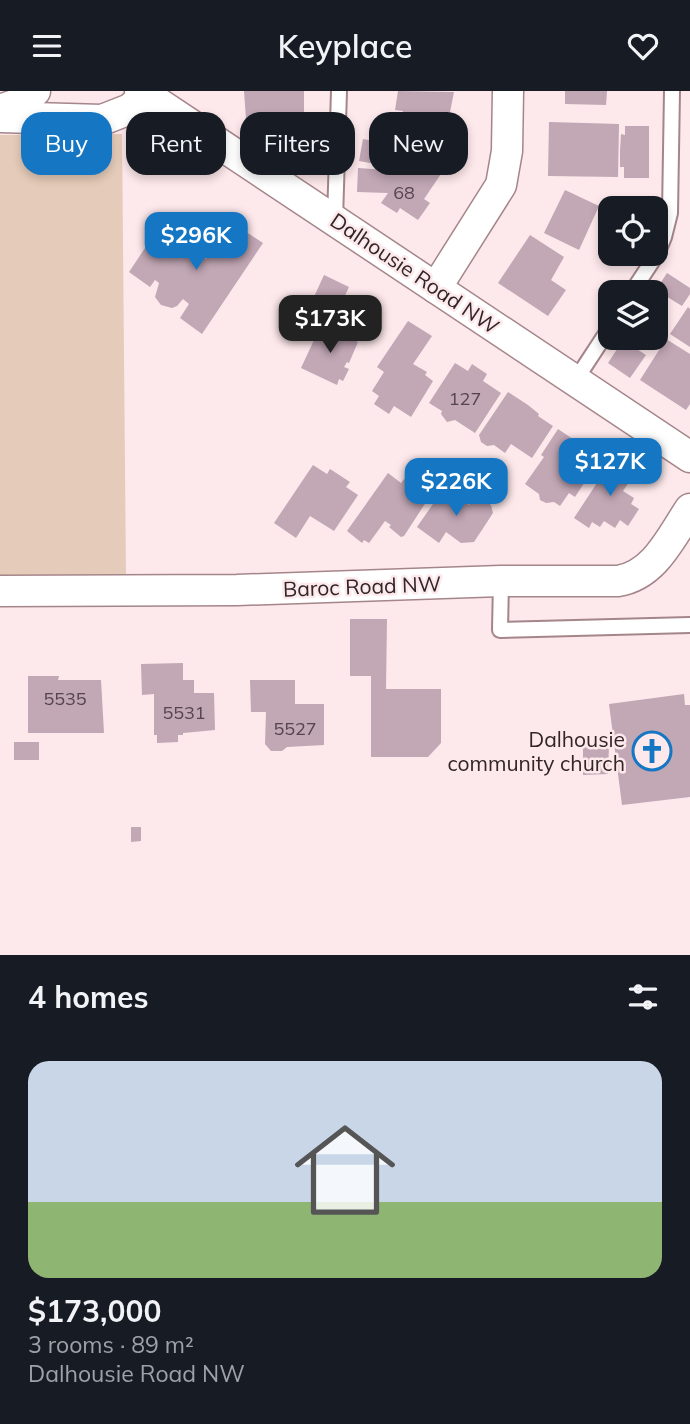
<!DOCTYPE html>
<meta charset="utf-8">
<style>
:root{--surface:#171b24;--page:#242831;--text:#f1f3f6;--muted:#9ea1a6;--accent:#1577c3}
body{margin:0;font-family:Mulish,sans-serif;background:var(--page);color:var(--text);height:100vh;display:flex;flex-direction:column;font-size:26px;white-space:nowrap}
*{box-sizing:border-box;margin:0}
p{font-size:23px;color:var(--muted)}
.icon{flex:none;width:38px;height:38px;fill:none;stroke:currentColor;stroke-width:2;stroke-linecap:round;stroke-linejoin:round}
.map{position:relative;height:864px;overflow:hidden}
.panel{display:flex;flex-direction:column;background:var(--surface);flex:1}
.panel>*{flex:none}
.banner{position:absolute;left:21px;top:21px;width:649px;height:63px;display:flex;gap:14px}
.buttons{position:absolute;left:598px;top:105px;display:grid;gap:14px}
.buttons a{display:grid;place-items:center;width:70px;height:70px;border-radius:14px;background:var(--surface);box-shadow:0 4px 10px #0003;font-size:35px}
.price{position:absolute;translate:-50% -60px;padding:0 16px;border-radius:14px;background:var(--accent);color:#fff;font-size:23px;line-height:46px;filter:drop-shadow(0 2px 4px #0008)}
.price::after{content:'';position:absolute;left:50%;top:42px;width:21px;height:16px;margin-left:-10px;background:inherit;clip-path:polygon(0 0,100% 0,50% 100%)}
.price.on{background:#222;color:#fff}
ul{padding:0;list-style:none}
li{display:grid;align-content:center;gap:14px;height:371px;padding:0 28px}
li span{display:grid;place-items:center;height:217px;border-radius:21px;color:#555}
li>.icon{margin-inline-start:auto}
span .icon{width:126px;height:126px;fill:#fffc;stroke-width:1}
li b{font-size:30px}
h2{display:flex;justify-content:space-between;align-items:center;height:84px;padding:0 28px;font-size:30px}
.tag{padding:0 24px;border-radius:21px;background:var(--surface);box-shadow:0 4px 10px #0003;font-size:24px;line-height:63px}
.tag.on{background:var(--accent);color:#fff}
header{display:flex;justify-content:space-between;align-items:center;height:91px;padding:0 28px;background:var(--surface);font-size:32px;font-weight:600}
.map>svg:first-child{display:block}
.green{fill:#e5cbb9}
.building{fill:#c2a7b5}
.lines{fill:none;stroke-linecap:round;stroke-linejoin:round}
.lane-casing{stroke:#a4868a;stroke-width:18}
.street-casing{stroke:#a4868a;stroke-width:33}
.lane{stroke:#fff;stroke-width:14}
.street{stroke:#fff;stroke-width:30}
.labels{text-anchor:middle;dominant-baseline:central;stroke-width:5;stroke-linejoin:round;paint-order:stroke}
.number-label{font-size:18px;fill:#55464a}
.street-label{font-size:21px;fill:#312526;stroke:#fde8eb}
.poi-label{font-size:21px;fill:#312526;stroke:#fde8eb;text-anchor:end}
</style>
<header><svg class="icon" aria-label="menu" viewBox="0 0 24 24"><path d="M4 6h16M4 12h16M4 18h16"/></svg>Keyplace<svg class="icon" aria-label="heart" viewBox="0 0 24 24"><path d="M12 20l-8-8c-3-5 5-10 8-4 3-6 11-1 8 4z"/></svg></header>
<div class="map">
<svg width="690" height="864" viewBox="0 0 690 864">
<rect width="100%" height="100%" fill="#fde8eb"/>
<path class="green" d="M122,43l4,445h-126v-444z"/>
<g class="building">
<path d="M244,0h60v27l-58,1z"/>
<path d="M398,0l56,1 -6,30 -10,-1 -4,21 -35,-7 4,-24 -8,-1z"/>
<path d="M565,0h42l-1,14 -41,-1z"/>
<path d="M549,31l70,2 -1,53 -70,-1z"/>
<path d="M313,35l10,2 -1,14 -11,-1z"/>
<path d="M625,35h24v52h-25v-11h-4v-16l1,-17 4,1z"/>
<path d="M363,48l27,5 -4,22 -27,-5z"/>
<path d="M401,55l42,25 -19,28 6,4 -12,17 -18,-12 -3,5 -16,-10 7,-10 -31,-1 1,-24 29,2 -2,-2z"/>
<path d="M565,99l34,16 -20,44 -35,-17z"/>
<path d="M231,131l32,21 -61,91 -22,-16 9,-14 -6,-5 -6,7 -5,2 -11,-3 -6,-8 4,-14 -4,-3 -5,7 -21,-15 30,-45 47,32z"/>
<path d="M530,144l34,22 -13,23 15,10 -18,26 -50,-33z"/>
<path d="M667,182l23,15v6l-8,12 -26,-16z"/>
<path d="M324,184l25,12 -12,26 -13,-7 -5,9 -9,-4 5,-9 -3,-1z"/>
<path d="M688,216l2,2v38l-20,-13z"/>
<path d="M408,230l24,15 -19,28 14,8 -2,3 8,6 -22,36 -17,-11 -5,8 -15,-10 5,-8 -7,-5 12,-19 -7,-5z"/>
<path d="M321,234l37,17 -9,21 -2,-1 -3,5 5,2 -6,12 -4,-2 -2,6 -36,-17z"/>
<path d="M666,248l24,15v50l-4,6 -46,-30z"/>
<path d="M623,249l23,15 -16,23 -22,-15z"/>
<path d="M455,272l13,8 4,-7 15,10 -4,7 18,12 -26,40 -20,-13 -8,2 -6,-8 1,-3 -13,-8z"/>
<path d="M508,301l20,13 11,9 -1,2 15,10 -21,32 -21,-14 -6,9 -11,-8 -7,1 -6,-4 -2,-7z"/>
<path d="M558,338l21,14 -9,14 9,5 4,-6 13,9 -21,32 -6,-4 -9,13 -6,-4 -8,1 -6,-3 -1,-6 -14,-10 19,-27 -3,-2z"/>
<path d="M614,366l22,15 -13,19 11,7 -3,6 8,5 -11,17 -8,-6 -5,8 -11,-7 -4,6 -8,-5 -3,6 -15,-10z"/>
<path d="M313,374l14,9 3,-5 20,13 -4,5 12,8 -24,36 -24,-15 -14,22 -22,-15z"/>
<path d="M388,382l13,10 5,-6 24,19 -26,40 -3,1 -12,-10 2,-2 -6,-4 -16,22 -5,-3 -2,3 -15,-12z"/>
<path d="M444,397l25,17 4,-5 7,-2 11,7 2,8 -19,29 -13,1 -15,-11 -7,11 -22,-16z"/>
<path d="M350,528h37l-1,70h55v54l-13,14h-57v-81h-21z"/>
<path d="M183,572v17h11v13h20l1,37 -32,3v2h-5v7l-21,1v-8h-3v-41l-12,1 -1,-31z"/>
<path d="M28,585h31l-1,4h43l3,53h-76z"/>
<path d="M250,589h45v24h29v41l-37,2 -5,4h-11l-6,-7 1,-32h-15z"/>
<path d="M684,603l1,11h5v92l-68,8 -13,-101z"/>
<rect x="14" y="651" width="25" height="18"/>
<path d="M583,654l26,1 -1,28 -25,1z"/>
<path d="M131,736h10v14l-10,1z"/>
</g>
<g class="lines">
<defs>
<g id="lane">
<path d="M335,128l4,-128"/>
<path d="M632,201l25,-38 7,-17 6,-24 2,-122"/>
<path d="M575,290l36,-55"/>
<path d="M501,490l-1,49 190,-5"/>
</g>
<g id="street">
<path d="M140,0l550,366"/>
<path d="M0,19l23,-8 12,-11"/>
<path d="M0,26l102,3 28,-11 16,-14"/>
<path d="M436,197l65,-103 6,-34 1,-60"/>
<path d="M0,500l237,-1 264,-9h117c37,-6 53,-44 72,-72"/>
</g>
</defs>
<use href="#lane" class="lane-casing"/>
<use href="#street" class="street-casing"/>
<use href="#lane" class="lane"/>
<use href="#street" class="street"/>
</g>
<defs>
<symbol id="church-ring" viewBox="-11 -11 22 22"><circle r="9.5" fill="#fde8eb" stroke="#1577c3" stroke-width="1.5"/><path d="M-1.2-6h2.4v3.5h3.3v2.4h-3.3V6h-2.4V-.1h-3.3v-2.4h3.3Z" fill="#1577c3"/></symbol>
</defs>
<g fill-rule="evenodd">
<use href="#church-ring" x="630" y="638" width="44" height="44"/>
</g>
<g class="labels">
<g class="number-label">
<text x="404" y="101">68</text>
<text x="465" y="307">127</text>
<text x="65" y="607">5535</text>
<text x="184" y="621">5531</text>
<text x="295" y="637">5527</text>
</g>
<g class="street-label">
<text transform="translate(415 182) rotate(34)">Dalhousie Road NW</text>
<text transform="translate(362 495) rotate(-2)">Baroc Road NW</text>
</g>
<g class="poi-label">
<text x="625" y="648">Dalhousie<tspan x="625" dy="24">community church</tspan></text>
</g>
</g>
</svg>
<div class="buttons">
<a><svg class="icon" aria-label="locate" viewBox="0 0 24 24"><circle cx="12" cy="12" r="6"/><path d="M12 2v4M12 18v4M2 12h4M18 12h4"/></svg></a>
<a><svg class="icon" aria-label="layers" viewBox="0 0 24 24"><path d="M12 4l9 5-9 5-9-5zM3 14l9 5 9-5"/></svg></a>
</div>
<b class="price" style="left:196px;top:181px">$296K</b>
<b class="price on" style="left:330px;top:264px">$173K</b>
<b class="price" style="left:610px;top:407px">$127K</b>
<b class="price" style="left:456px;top:427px">$226K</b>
<div class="banner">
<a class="tag on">Buy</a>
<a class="tag">Rent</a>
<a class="tag">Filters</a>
<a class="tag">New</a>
</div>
</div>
<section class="panel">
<h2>4 homes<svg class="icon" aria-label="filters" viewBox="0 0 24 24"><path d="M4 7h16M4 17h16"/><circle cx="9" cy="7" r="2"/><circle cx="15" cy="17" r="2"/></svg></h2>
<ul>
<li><span style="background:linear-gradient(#c9d6e8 65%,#8fb573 0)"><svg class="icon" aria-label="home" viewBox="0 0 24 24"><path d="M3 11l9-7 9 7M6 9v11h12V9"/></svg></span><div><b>$173,000</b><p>3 rooms · 89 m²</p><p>Dalhousie Road NW</p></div></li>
</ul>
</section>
